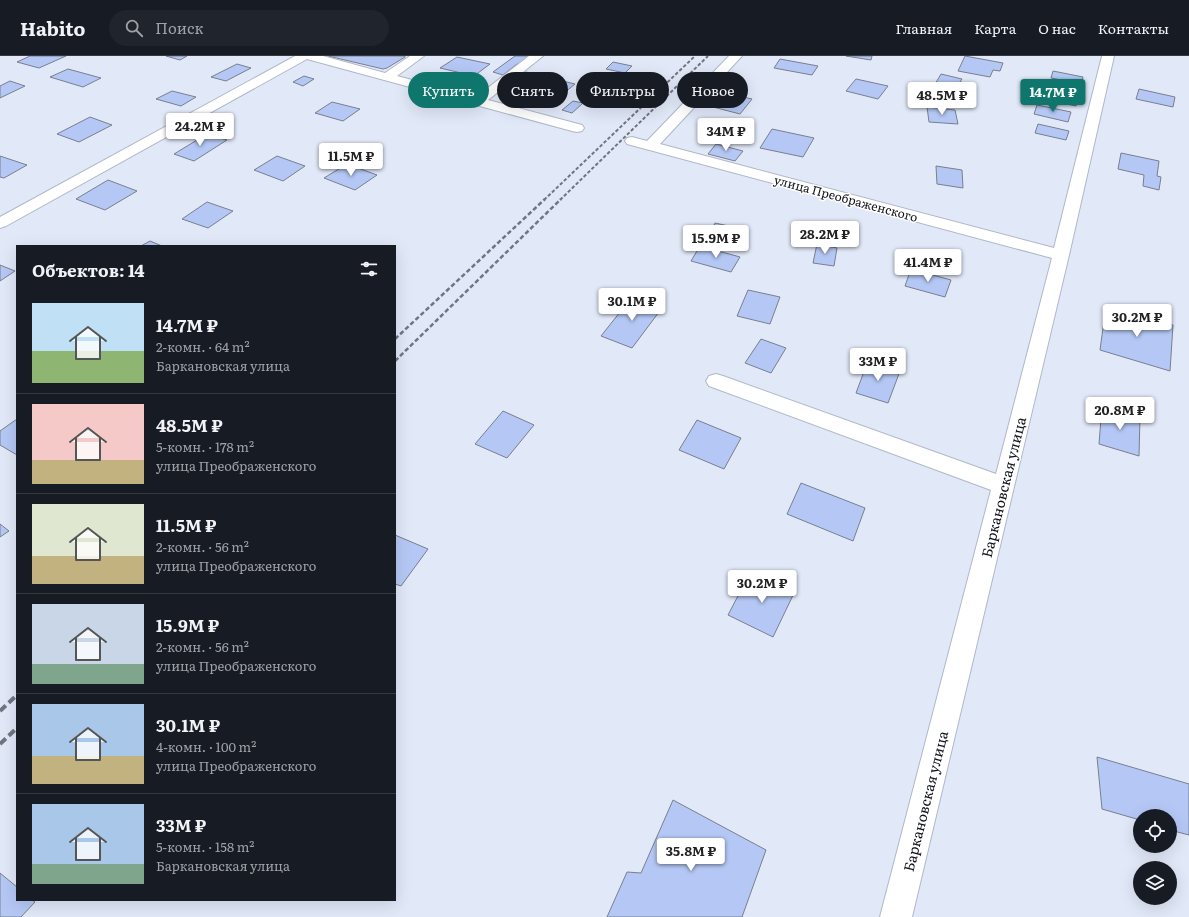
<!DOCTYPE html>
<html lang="ru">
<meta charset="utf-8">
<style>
:root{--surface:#171b24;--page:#20242c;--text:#f1f3f6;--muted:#9ea1a6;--line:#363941;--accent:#0f766e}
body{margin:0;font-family:Literata,serif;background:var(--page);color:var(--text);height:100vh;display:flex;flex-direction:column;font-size:15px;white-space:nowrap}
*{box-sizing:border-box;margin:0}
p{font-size:13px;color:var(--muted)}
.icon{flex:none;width:22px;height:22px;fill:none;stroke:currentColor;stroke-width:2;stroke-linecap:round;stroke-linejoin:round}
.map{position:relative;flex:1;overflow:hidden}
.drawer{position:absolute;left:16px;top:189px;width:380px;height:656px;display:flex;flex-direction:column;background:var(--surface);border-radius:0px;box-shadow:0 4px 16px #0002}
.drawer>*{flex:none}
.banner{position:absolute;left:408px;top:16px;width:380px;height:36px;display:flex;gap:8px}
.buttons{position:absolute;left:1133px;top:753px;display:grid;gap:8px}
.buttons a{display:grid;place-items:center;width:44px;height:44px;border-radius:50%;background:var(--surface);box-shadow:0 4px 16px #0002;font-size:20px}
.price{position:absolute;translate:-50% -34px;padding:0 9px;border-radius:4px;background:#fff;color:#222;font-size:13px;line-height:26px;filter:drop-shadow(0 1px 2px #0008)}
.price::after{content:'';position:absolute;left:50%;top:24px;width:12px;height:9px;margin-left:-6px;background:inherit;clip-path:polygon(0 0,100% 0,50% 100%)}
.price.selected{background:var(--accent);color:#fff}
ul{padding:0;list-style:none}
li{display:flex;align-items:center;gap:12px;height:100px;padding:0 16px}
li+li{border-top:1px solid var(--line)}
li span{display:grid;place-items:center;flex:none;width:112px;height:80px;border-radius:0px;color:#555}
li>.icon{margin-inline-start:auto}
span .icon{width:48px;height:48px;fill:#fffc;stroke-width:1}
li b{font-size:17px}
h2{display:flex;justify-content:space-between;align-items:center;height:48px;padding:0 16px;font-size:17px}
.pill{padding:0 14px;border-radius:18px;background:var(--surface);box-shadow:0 4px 16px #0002;font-size:14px;line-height:36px}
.pill.selected{background:var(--accent);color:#fff}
header{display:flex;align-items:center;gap:24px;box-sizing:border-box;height:56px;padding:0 20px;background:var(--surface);border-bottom:1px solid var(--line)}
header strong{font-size:19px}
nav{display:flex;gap:22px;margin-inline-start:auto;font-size:14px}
.search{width:280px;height:36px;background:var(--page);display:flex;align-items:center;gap:10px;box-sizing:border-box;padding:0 14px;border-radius:22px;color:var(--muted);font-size:15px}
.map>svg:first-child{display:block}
.building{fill:#b5c8f5;stroke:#787f8e}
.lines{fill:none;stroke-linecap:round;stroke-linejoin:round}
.minor-casing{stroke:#b0b7c7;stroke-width:2}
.minor{fill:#fff;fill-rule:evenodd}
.rail-far2{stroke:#717580;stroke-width:2;stroke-dasharray:3.5 2;stroke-linecap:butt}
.rail-far1{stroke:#717580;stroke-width:2.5;stroke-dasharray:4.5 2.5;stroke-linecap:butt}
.rail{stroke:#717580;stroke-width:4;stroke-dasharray:8 4;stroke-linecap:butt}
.labels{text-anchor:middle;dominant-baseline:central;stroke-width:3;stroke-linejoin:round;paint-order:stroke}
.far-street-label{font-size:12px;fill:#111319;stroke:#fff}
.street-label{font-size:14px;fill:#111319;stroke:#fff}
</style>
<header>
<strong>Habito</strong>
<div class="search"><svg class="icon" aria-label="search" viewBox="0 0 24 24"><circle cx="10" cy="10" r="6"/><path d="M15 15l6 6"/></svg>Поиск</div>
<nav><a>Главная</a><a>Карта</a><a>О нас</a><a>Контакты</a></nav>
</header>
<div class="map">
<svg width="1189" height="861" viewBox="0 0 1189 861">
<rect width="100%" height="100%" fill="#e1e8f8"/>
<g class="building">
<path d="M30,0h36l-27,12 -22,-6z"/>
<path d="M166,0h21l-7,4z"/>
<path d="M328,0h77v1l-18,11 -4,1z"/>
<path d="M515,0h17l-11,9 -4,-1 -14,11 -10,-3z"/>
<path d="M846,0h26l-1,4z"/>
<path d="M965,0l38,7 -3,8 -7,-1 -3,7 -32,-6z"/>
<path d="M457,1l33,7 -16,12 -34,-8z"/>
<path d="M780,3l38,7 -6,9 -38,-7z"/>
<path d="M613,6l19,4 -7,7 -19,-4z"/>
<path d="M237,8l14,4 -25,13 -15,-4z"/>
<path d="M68,13l33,9 -18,9 -33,-10z"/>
<path d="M1053,15l30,6 -2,7 -30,-6z"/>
<path d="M526,16l24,6 25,6 -23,19 -50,-13z"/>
<path d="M941,18l21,5 -2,3 13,3 -5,9 -34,-8z"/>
<path d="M304,20l10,3 -11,7 -10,-4z"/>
<path d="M856,23l32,7 -10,13 -32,-8z"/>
<path d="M10,25l15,5 -25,12v-12z"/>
<path d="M1139,33l36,8 -2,10 -37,-8z"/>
<path d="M172,35l24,6 -15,9 -25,-7z"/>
<path d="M1045,36l33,7 -2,7 -33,-7z"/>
<path d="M726,37l26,6 -12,15 -27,-7z"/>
<path d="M573,45l10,2 -11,10 -10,-3z"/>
<path d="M332,46l28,7 -17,12 -28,-8z"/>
<path d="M1037,49l34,7 -3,10 -34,-8z"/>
<path d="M927,51l28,3 3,14 -29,-2z"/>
<path d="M90,61l22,8 -33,17 -22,-8z"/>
<path d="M1038,68l31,7 -3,9 -31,-7z"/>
<path d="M772,73l42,9 -11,19 -43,-9z"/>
<path d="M207,78l20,6 -33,21 -20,-7z"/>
<path d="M716,88l27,7 -8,10 -27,-7z"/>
<path d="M1121,97l38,8 -2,15 4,1 -2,13 -16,-4 1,-11 -26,-6z"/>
<path d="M0,100l27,9 -23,13 -4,-1z"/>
<path d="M277,100l28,10 -22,15 -29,-11z"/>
<path d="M347,108l30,11 -22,15 -31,-12z"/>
<path d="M936,110l26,4 1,18 -26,-4z"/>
<path d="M108,124l29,11 -32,19 -29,-11z"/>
<path d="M207,146l26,9 -25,17 -26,-9z"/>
<path d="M715,167l32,7 -7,17 -33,-7z"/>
<path d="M150,185l12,5h-21z"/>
<path d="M817,188l20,4 -3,18 -21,-3z"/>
<path d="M700,190l40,11 -9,15 -40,-11z"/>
<path d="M0,209l15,6 -15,10z"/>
<path d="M911,213l40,11 -6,17 -40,-11z"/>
<path d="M748,234l32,7 -10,27 -33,-8z"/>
<path d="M632,241l30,11 -30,40 -31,-12z"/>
<path d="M1106,250l67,19 -3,46 -70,-21z"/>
<path d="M761,283l25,9 -15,25 -26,-10z"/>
<path d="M868,305l32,10 -12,32 -32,-10z"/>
<path d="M1102,350l38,11 -1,39 -40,-12z"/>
<path d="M503,355l31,14 -27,33 -32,-14z"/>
<path d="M17,363v36l-17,-10v-14z"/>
<path d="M697,364l44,18 -17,31 -45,-19z"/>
<path d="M801,427l64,25 -12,33 -66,-27z"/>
<path d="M0,468l9,7 -9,6z"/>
<path d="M395,479l33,14 -27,37 -6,-2z"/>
<path d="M751,515l44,20 -22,46 -45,-22z"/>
<path d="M1097,701l92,27v51l-19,-5v-14h-30v4l-38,-11z"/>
<path d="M673,744l93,50 -24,67h-135l20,-45 14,1z"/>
<path d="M0,817l17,14v13h15l3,2 -14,15h-21z"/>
</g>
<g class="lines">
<defs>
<g id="minor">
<path d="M295,0h28l62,17 25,-17h14l-27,20 79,21 53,-41h14l-55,44 94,25 2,3 -2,3 -5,1 -5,-1 -265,-72 -301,167 -6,2v-11z"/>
<path d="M729,0h13l-82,88 394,104 48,-192h12l-45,199 -157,662h-32l111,-427 -282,-104 -3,-5 3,-5 7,-2 7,2 273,98 56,-216 -425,-114 -2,-3 2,-3 5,-1 15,4z"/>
</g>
</defs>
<use href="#minor" class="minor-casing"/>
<use href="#minor" class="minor"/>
<g class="rail-far2">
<path d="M544,144l151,-144"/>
<path d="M560,144l148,-144"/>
</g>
<g class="rail-far1">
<path d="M395,283l150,-140"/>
<path d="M395,305l166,-162"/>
</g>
<g class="rail">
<path d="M0,655l17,-16"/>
<path d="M0,688l17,-16"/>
</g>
</g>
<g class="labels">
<g class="far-street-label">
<text transform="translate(846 142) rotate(15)">улица Преображенского</text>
</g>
<g class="street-label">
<text transform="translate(1003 431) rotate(-76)">Баркановская улица</text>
<text transform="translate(925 745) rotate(-76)">Баркановская улица</text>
</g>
</g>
</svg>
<div class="buttons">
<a><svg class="icon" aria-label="locate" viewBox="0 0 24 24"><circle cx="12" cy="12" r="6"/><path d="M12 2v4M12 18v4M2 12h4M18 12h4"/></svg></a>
<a><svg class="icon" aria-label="layers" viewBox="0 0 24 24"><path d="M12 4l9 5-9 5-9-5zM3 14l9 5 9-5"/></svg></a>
</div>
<b class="price selected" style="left:1053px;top:57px">14.7M ₽</b>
<b class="price" style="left:942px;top:60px">48.5M ₽</b>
<b class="price" style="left:200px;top:91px">24.2M ₽</b>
<b class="price" style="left:726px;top:96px">34M ₽</b>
<b class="price" style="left:351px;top:121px">11.5M ₽</b>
<b class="price" style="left:825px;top:199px">28.2M ₽</b>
<b class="price" style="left:716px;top:203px">15.9M ₽</b>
<b class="price" style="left:928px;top:227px">41.4M ₽</b>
<b class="price" style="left:632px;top:266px">30.1M ₽</b>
<b class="price" style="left:1137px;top:282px">30.2M ₽</b>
<b class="price" style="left:878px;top:326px">33M ₽</b>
<b class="price" style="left:1120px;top:375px">20.8M ₽</b>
<b class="price" style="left:762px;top:548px">30.2M ₽</b>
<b class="price" style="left:691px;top:816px">35.8M ₽</b>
<div class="banner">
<a class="pill selected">Купить</a>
<a class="pill">Снять</a>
<a class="pill">Фильтры</a>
<a class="pill">Новое</a>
</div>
<section class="drawer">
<h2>Объектов: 14<svg class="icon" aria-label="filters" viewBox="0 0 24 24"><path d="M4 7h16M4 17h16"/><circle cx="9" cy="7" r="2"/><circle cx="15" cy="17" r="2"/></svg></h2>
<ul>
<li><span style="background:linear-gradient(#bfe0f5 60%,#8fb573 0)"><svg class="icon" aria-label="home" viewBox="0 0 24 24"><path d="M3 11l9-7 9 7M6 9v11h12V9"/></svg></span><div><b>14.7M ₽</b><p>2-комн. · 64 m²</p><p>Баркановская улица</p></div></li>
<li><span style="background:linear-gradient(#f6c9c9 70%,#c2b280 0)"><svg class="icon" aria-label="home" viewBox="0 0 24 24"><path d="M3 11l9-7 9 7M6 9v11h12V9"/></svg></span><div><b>48.5M ₽</b><p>5-комн. · 178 m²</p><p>улица Преображенского</p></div></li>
<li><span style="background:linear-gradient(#dfe7d0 65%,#c2b280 0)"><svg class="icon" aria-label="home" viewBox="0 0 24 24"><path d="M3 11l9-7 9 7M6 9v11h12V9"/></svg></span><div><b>11.5M ₽</b><p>2-комн. · 56 m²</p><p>улица Преображенского</p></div></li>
<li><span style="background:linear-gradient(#c9d6e8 75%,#7fa58c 0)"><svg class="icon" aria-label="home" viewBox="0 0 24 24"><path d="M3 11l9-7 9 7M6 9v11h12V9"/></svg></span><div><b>15.9M ₽</b><p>2-комн. · 56 m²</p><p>улица Преображенского</p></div></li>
<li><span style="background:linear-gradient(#a9c7e8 65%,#c2b280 0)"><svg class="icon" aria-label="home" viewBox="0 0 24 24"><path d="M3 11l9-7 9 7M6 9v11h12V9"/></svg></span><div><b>30.1M ₽</b><p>4-комн. · 100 m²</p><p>улица Преображенского</p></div></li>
<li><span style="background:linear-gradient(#a9c7e8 75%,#7fa58c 0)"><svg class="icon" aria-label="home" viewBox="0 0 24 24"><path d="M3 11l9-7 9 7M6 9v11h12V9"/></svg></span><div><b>33M ₽</b><p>5-комн. · 158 m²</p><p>Баркановская улица</p></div></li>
</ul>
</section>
</div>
